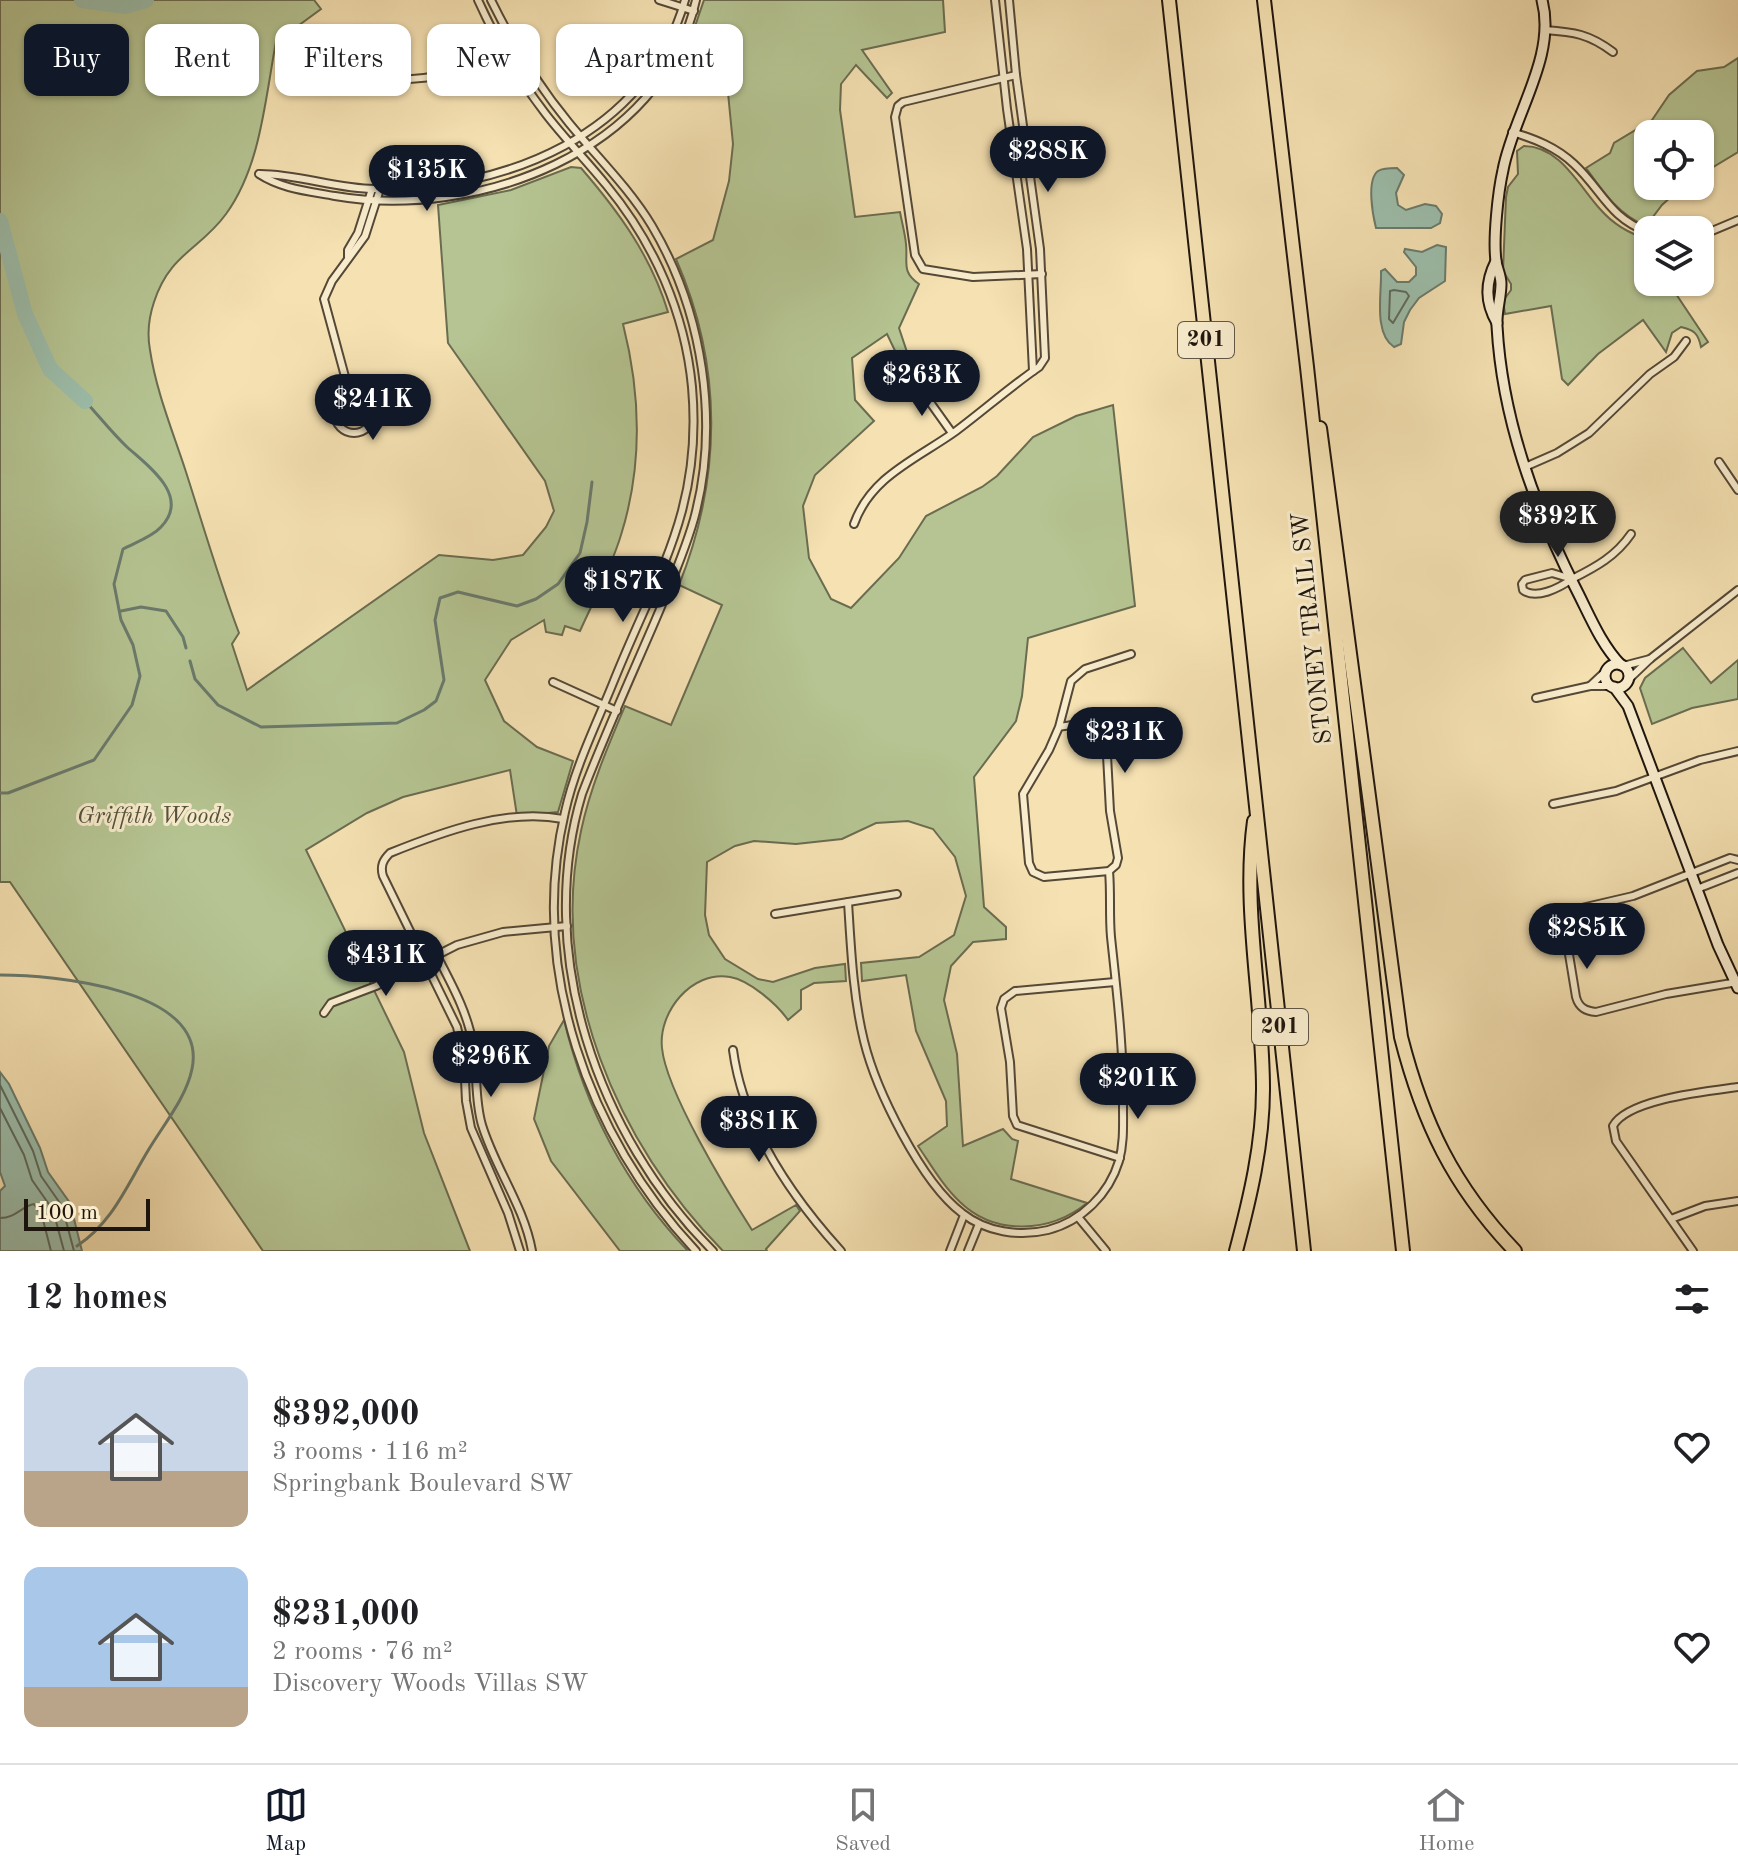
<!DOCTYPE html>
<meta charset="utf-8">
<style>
:root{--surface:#fff;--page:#f6f6f6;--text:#202124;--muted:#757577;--line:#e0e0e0;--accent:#111827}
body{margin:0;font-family:"Old Standard TT",serif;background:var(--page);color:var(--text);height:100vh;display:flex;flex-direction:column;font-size:30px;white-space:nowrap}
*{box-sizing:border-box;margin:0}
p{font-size:26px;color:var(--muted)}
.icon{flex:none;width:44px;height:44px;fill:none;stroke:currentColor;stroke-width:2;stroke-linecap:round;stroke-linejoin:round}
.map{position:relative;height:1251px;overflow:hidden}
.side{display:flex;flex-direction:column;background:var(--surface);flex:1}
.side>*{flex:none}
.top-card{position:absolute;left:24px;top:24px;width:800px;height:72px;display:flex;gap:16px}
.buttons{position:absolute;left:1634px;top:120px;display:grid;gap:16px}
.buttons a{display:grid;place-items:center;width:80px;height:80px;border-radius:16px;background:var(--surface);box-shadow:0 2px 6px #0004;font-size:40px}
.scale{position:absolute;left:24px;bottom:20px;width:126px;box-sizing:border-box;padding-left:8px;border:4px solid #1e150d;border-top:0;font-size:22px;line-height:28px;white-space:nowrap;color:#1e150d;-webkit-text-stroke:6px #f8eccd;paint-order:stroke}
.price{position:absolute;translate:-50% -68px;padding:0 18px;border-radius:28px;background:var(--accent);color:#fff;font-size:26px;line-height:52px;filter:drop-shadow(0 2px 4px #0008)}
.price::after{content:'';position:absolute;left:50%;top:48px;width:24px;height:18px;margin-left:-12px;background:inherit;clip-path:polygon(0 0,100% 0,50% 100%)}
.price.current{background:#222;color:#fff}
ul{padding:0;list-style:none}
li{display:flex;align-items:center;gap:24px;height:200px;padding:0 24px}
li span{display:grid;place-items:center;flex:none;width:224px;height:160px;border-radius:16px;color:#555}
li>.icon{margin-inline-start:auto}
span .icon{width:96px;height:96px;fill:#fffc;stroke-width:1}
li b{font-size:34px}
h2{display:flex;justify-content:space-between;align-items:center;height:96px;padding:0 24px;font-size:34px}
.pill{padding:0 28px;border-radius:16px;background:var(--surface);box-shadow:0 2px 6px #0004;font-size:28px;line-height:72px}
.pill.current{background:var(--accent);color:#fff}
.dock{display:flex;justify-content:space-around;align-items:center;height:112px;border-top:2px solid var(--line);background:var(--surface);font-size:22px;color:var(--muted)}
.dock a{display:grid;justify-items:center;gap:4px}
.dock .current{color:var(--accent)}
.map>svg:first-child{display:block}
.green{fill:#b5c492;stroke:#6a6c50;stroke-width:2}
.water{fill:#9cbeab;stroke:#6a7a6c;stroke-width:2}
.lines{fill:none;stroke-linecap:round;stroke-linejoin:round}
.shore{stroke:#5d6a5c;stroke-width:2}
.stream{stroke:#6a7a6c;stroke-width:3}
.river{stroke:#9cbeab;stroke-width:16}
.street-casing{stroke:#544836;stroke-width:10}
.secondary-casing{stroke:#1e150d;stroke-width:13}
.highway-casing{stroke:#1e150d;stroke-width:16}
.street{stroke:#f8eccd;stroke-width:6}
.secondary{stroke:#f8eccd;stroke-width:9}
.highway{stroke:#f5e1b2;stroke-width:12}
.labels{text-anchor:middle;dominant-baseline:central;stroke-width:6;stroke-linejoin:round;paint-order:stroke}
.shield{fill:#f8eccd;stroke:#5f5647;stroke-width:2}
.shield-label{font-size:22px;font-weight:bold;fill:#1e150d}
.street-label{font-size:24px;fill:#1e150d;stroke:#f8eccd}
.park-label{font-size:24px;font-style:italic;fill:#53523c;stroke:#f8eccd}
</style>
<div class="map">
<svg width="1738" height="1251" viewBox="0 0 1738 1251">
<rect width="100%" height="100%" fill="#f5e1b2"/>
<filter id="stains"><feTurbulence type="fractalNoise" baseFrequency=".0025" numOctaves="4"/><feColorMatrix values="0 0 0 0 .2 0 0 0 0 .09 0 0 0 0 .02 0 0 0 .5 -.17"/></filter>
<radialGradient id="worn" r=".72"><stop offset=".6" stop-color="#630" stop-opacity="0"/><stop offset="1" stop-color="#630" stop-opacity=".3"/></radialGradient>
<g class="green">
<path d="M0,0h314l7,9 -45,33c-11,57 -15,124 -50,172 -26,36 -56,39 -72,88 -5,15 -7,32 -4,48 6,41 23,82 36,122 17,53 33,108 53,161l-7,11 15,46 192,-135 54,5 30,-5 23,-28 8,-16 -9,-30 -97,-138 -10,-138 73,-15 60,-23 10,1c38,44 70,88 87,144l-45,12c18,71 20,141 -2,211 -10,33 -27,65 -41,96l-15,-5 -3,9 -16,-3 -2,-12 -33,20 -26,40 19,41 33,26 36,14 -15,51 -41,4 -7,-46 -107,27 -36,16 -61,37 98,202 20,81 46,118h-207l-253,-369h-10z"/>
<path d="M704,0h239l2,32 -83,18 30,43 -5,5 -31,-33 -15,19 -1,26 15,107 45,-5c2,11 5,21 6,32 2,18 -5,28 13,40l-20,44 16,48 -6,4 -22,-46 -35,24 3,42 19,21 -59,54 -12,31 6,52 22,41 20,9 48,-50 27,-42 56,-29 15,-11 36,-39 43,-21 37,-11 22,201 -107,32 -6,58 -6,25 -42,56 10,130 22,20v12l-33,3 -22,24 -7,34 13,54 6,92 40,-17 9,10 6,2 -7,38 76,24c-37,30 -92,33 -127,-1 -17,-16 -29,-37 -42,-56l29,-20 -1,-25 -30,-70 -10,-56 -44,6 -1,-18 58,-6 35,-22 12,-39 -11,-39 -22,-28 -25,-8 -32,2 -34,16 -46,5 -42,-3 -19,5 -28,16 -2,53 4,20 16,24 33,20 15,3 42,-14 30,-4 1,17 -32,2 -13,7v19l-13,11c-11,-16 -39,-40 -58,-43 -39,-7 -72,36 -68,71 4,43 65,143 90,182l44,-25 4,6 -34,38 1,2h-44c-106,-107 -175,-268 -142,-420 9,-43 27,-85 44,-125l46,19 51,-120 -43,-20c43,-108 44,-219 -3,-326l37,-19 16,-59 4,-37 -9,-92 -33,-14z"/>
<path d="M1738,58v94l-38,23v-41h-52v52h35l-21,19 -16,21c-28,-12 -42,-33 -60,-58l24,-15 4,-10 38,-23 17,-25 28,-24 27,-4z"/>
<path d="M1524,146c36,0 55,40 76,63 13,15 30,25 48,30v43h20l40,60 -7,5c-3,-14 -7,-17 -20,-20l-9,6 -6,19 -23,-32 -45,34 -30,31 -6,-6 -11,-73 -46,8 -2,-13 8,-11v-6l-8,-13 3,-74 2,-10 10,-13 -1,-23z"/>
<path d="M1683,648l28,35 27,-23v39l-46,9 -40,16 -12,-36 5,-10z"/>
<path d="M564,1020c21,87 62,166 124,231h-68l-69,-90 -17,-42 15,-73z"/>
</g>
<g class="water">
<path d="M1397,168l7,7 -8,18 2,12 8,5 19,-6 11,2 6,8 -2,9 -9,5h-55c-3,-12 -10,-48 2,-57 5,-3 13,-3 19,-3z"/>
<path d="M1437,245l9,2 -1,34 -26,17 -9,12 -6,12 -3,22 -7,3c-21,-14 -12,-55 -13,-76l4,-2 12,13h12l7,-7v-8l-12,-15 1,-3 17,3z"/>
<path d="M0,1072l9,12 31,64 8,24 22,31 12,48h-82v-60l5,-5 -5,-14z"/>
</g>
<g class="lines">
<g class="shore">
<path d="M1394,290l12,2 3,4 -16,27 -4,-4 1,-28z"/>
<path d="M0,1085l33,66 8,25 21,30 12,45"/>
<path d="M0,1108l24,47 8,25 21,30 11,41"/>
<path d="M0,1218c16,0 22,-12 34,-14l8,12 9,35"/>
</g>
<g class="stream">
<path d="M121,611l20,-4 25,4 17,26 3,11"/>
<path d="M190,661l5,18 23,26 43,22 136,-4 27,-13 12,-9 8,-21 -9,-60 5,-22 18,-6 59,14 19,-7 22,-15 22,-31 7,-31 5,-40"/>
<path d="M0,793h8l86,-33 38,-55 8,-29 -7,-31 -12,-25 -7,-36 9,-35c11,-6 29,-12 38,-22 30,-31 -13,-61 -34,-80 -15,-14 -28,-31 -42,-46"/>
<path d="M0,975c51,0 209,13 192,94 -6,29 -28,55 -43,80 -22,36 -36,73 -72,97"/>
</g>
<g class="river">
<path d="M82,0l43,6 21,-6"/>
<path d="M0,221l25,93 25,55 35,32"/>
</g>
<defs>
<g id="street">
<path d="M478,0c18,40 40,78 67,113 19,25 42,48 62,73 47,57 78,127 85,201 11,123 -36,188 -79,296 -17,42 -38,84 -48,129 -37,157 23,324 131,439"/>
<path d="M491,0c21,43 47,85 78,123 28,34 60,65 83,103 51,86 68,197 42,293 -10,35 -25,69 -39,102 -25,58 -51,115 -73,173 -48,160 16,342 131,457"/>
<path d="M659,0l35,11"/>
<path d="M995,0l12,109 20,140 6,122"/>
<path d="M1545,30c29,2 44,4 68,22"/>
<path d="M327,70c63,18 132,10 190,-21"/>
<path d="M1016,75l-113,27 -5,4 -3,11 20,138 8,14 50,8 69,-3"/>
<path d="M1512,132c23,7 44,15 62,32 28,26 35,54 74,68"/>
<path d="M259,174c23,15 49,17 76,22 140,24 327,-43 361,-196"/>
<path d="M260,174c39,0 76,15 115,15 129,2 272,-54 310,-189"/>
<path d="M1700,236l38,-16"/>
<path d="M348,257v-7l10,-17 14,-44"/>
<path d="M917,384l35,49"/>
<path d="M350,395l-26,-96 8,-18 33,-45 15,-47"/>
<circle cx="354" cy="414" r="19"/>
<path d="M1719,462l19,28"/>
<path d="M1525,467l32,-14 32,-20 61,-59 24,-17 12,-16"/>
<path d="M854,524c17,-48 63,-65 102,-93 28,-21 54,-44 83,-64l6,-9 -5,-109 -24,-174 -7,-75"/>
<path d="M1552,573l20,6c-13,9 -36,21 -49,11l-1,-6 3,-4z"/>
<path d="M1572,579c24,-12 44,-23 59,-45"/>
<path d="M1623,666l27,-7"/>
<path d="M1627,681l23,-22 88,-69"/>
<path d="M553,682l64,29"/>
<path d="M1590,686l16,-15"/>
<path d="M1536,698l54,-12h21"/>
<path d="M1059,727c17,-2 39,-10 47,10l4,74 8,47 -2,7 -7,6 -65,6 -11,-5 -4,-9 -6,-69 26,-44 10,-23 12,-46 14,-12 46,-15"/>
<path d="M1553,804l63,-13 84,-31 38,-9"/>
<path d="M1738,860l-8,-2 -97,38 -60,14 -7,7 -2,7 12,73c3,11 10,14 20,15l70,-18 72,-12"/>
<path d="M1697,889l41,-16"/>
<path d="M848,902c3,47 5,94 16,139 12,49 57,141 98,172 24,19 57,24 86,17 34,-9 61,-36 71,-69 5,-18 4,-36 4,-54 1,-57 -6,-113 -12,-170 -2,-22 0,-44 -2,-66"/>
<path d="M775,914l122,-20"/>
<path d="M436,954c15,29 32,59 37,91 5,27 1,53 9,80 13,43 42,81 50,126"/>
<path d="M1115,982l-100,9 -11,8 -3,9 9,54 3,54 4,9 103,33"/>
<path d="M324,1013l7,-10 45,-17 81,-41 46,-13 64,-6"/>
<path d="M733,1050c10,75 58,146 108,201"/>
<path d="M1078,1217l28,34"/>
<path d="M1671,1219l34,-13 33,-5"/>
<path d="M520,1251l-12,-38 -37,-85 -5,-27 -2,-42 -7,-32 -74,-151c-3,-10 0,-16 7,-23 52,-21 116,-45 173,-34"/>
<path d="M950,1251l14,-36"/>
<path d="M968,1251l11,-27"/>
<path d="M1693,1251l-77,-110 -3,-15c14,-27 96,-35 125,-39"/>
</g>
<g id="secondary">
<path d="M1542,0c15,57 -29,115 -39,170 -5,22 -10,69 -7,91 1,8 5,14 5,23 0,14 -5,28 -4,42 5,92 37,179 78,261 14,27 25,56 46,78"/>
<path d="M1496,261c-11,22 -11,41 1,62"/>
<circle cx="1617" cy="676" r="12"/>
<path d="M1614,687l14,19 90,239 20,43"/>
</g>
<g id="highway">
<path d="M1169,0l135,1251"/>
<path d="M1264,0l43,367 96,884"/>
<path d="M1320,428l81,609c22,86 52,149 114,214"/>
<path d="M1236,1251c14,-53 27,-107 27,-162 0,-89 -21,-180 -9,-268"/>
</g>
</defs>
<use href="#street" class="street-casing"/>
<use href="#secondary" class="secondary-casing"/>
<use href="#highway" class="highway-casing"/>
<use href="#street" class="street"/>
<use href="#secondary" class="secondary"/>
<use href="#highway" class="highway"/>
</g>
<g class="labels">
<g class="shield">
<rect x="1178" y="322" width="56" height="36" rx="6"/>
<rect x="1252" y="1009" width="56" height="36" rx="6"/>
</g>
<g class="shield-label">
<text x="1206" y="340">201</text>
<text x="1280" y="1027">201</text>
</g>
<g class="street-label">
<text transform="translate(1313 628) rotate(-96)">STONEY TRAIL SW</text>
</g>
<g class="park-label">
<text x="154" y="817">Griffith Woods</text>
</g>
</g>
<rect width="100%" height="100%" filter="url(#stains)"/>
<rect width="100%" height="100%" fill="url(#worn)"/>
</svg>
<div class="buttons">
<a><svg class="icon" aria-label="locate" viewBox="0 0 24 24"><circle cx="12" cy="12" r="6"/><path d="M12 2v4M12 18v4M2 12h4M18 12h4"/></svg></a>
<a><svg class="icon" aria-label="layers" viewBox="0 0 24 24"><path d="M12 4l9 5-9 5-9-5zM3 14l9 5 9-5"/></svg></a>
</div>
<div class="scale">100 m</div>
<b class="price" style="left:1048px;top:194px">$288K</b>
<b class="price" style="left:427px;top:213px">$135K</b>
<b class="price" style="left:922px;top:418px">$263K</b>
<b class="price" style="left:373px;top:442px">$241K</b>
<b class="price current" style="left:1558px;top:559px">$392K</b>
<b class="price" style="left:623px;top:624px">$187K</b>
<b class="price" style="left:1125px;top:775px">$231K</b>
<b class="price" style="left:1587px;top:971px">$285K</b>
<b class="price" style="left:386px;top:998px">$431K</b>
<b class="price" style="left:491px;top:1099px">$296K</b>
<b class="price" style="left:1138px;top:1121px">$201K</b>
<b class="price" style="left:759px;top:1164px">$381K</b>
<div class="top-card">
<a class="pill current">Buy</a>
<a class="pill">Rent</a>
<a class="pill">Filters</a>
<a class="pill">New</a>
<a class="pill">Apartment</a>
</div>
</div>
<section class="side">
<h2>12 homes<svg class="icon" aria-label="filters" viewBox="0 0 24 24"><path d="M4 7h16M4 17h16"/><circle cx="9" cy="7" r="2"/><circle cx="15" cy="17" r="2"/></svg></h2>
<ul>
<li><span style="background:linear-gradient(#c9d6e8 65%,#b9a48a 0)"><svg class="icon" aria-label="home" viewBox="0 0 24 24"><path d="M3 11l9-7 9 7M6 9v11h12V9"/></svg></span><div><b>$392,000</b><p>3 rooms · 116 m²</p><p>Springbank Boulevard SW</p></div><svg class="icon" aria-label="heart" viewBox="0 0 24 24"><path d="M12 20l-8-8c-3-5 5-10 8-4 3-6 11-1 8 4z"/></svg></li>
<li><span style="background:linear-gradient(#a9c7e8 75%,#b9a48a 0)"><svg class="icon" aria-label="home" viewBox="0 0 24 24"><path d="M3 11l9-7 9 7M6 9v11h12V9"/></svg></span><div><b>$231,000</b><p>2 rooms · 76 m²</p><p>Discovery Woods Villas SW</p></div><svg class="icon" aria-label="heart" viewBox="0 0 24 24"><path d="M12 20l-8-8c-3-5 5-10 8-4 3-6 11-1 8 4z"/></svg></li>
</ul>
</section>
<nav class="dock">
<a class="current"><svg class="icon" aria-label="map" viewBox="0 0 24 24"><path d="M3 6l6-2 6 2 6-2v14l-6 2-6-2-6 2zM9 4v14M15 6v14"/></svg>Map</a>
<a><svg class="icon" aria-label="saved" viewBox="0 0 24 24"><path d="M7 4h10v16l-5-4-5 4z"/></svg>Saved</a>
<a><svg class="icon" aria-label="home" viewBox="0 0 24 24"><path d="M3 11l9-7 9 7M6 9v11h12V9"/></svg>Home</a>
</nav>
